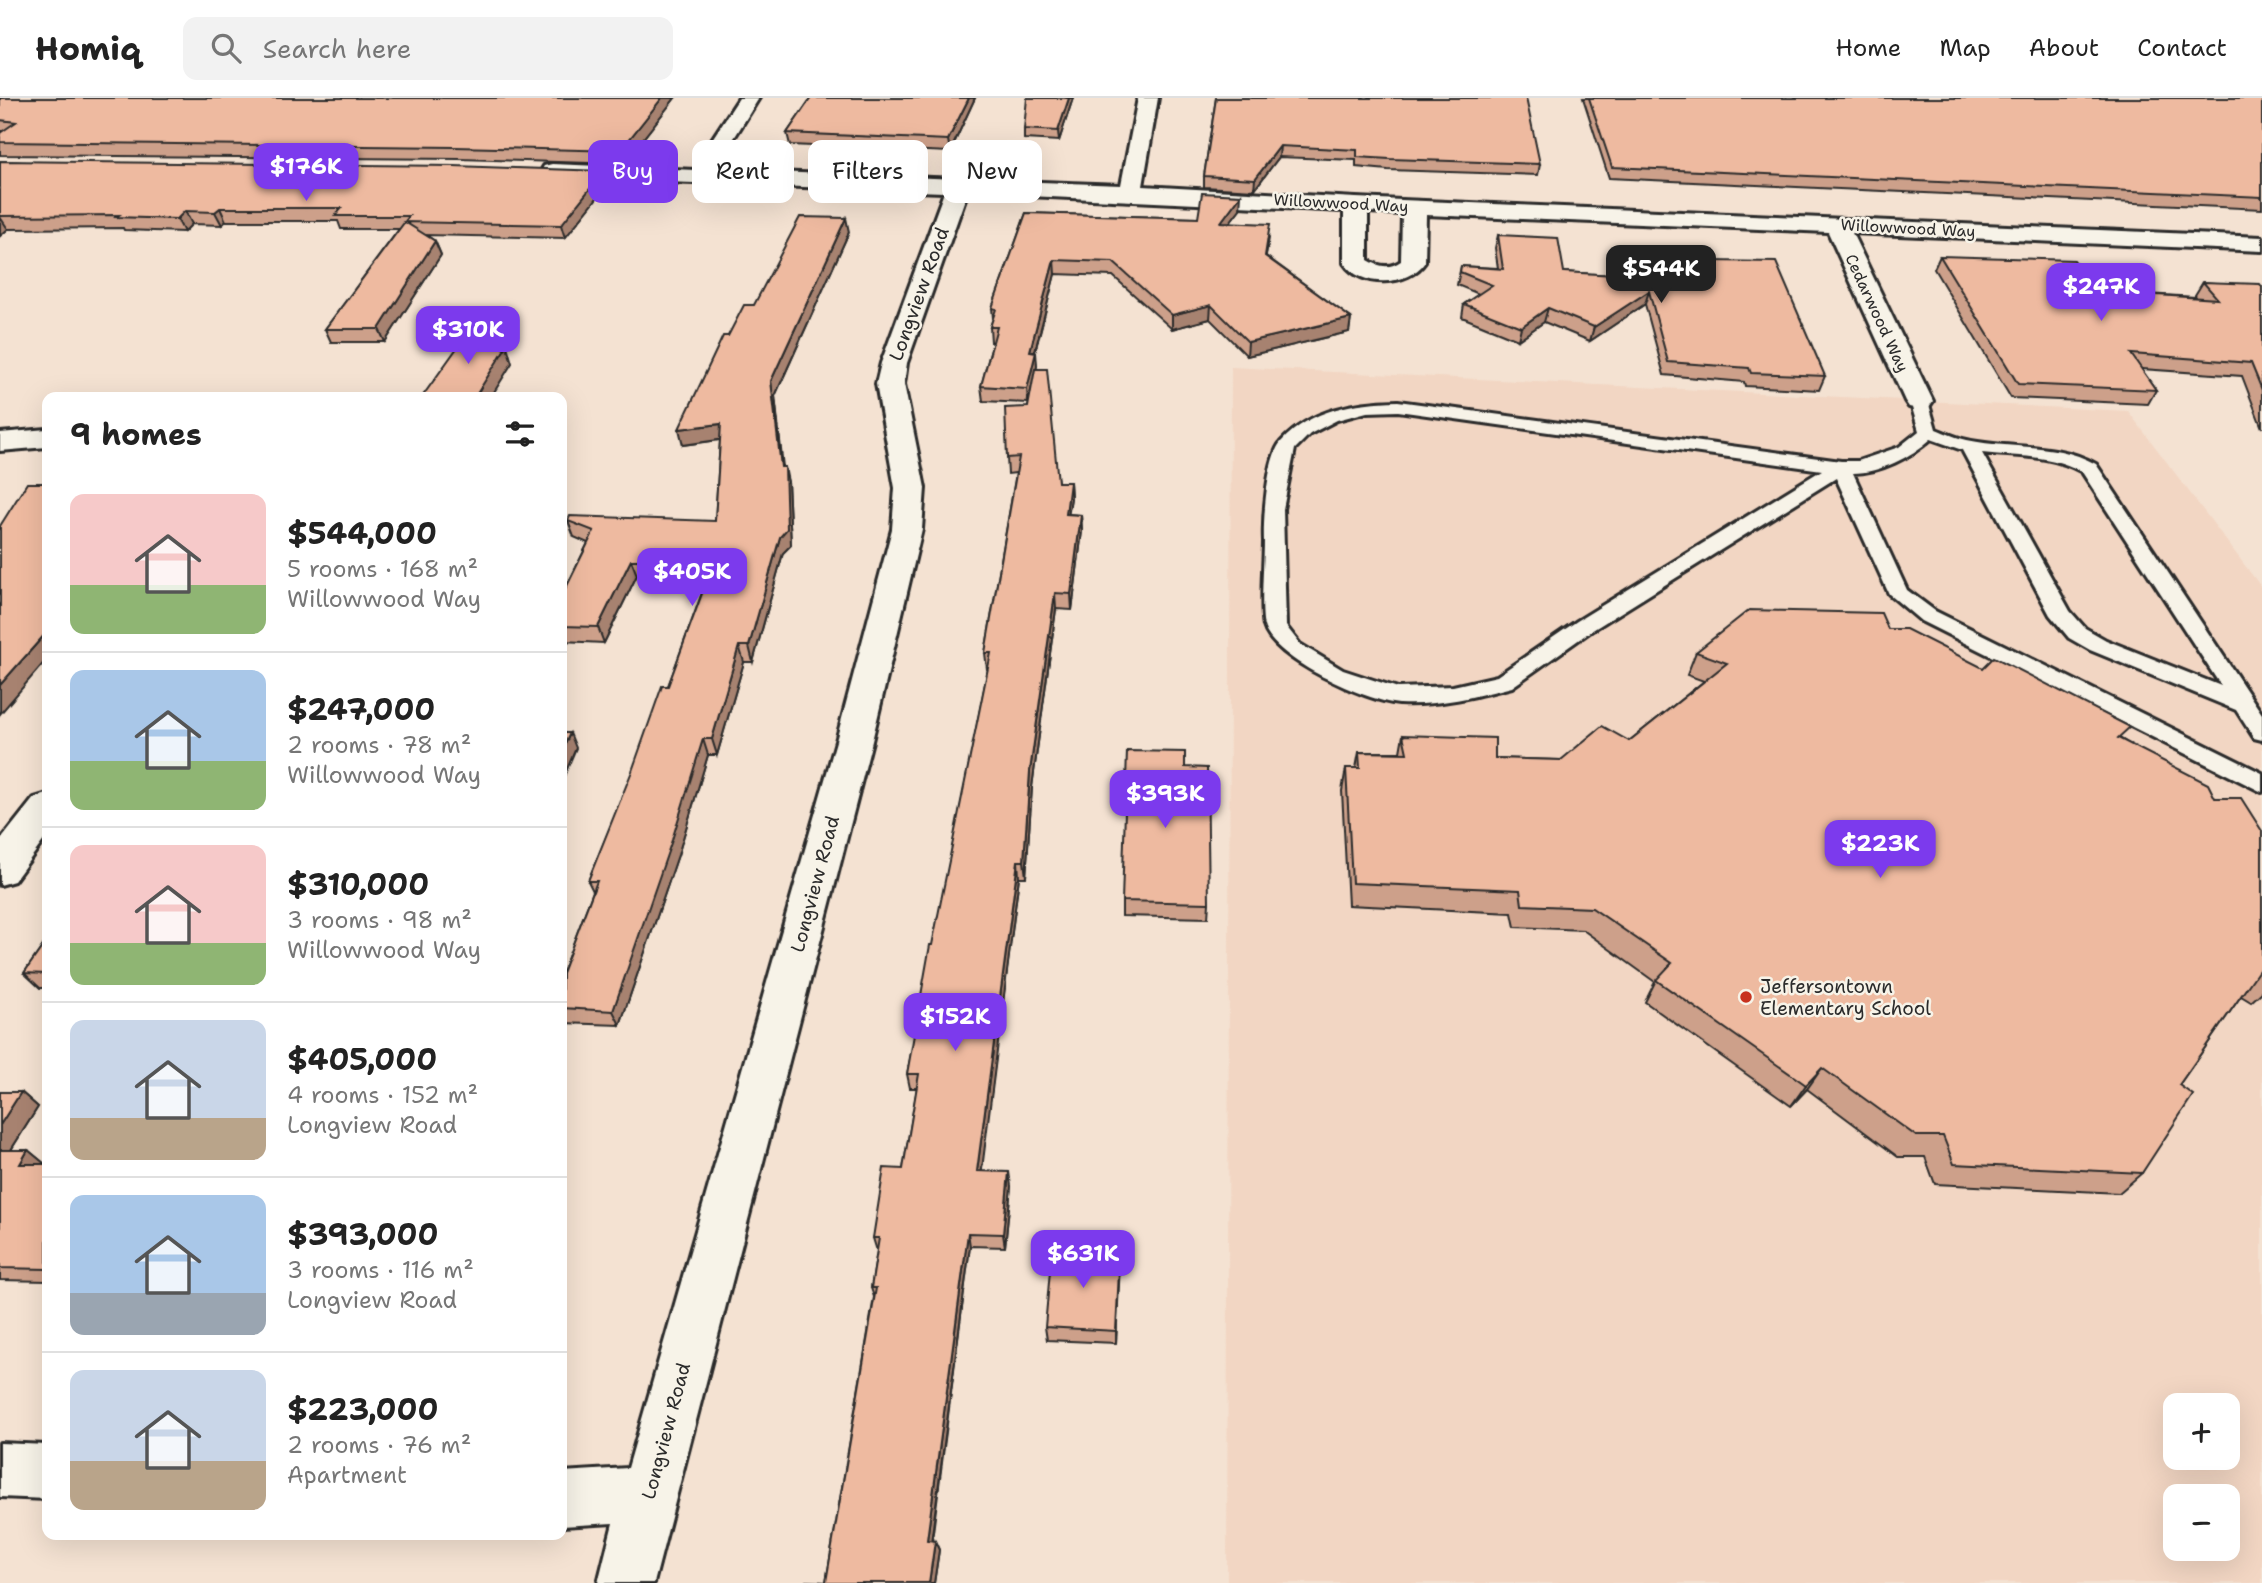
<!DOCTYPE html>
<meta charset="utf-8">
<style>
:root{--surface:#fff;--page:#f2f2f2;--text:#222;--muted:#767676;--line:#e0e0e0;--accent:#7c3aed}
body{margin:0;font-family:"Shantell Sans",sans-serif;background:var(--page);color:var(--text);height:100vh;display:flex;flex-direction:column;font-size:26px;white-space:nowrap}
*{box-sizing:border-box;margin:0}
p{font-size:23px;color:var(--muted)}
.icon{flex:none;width:38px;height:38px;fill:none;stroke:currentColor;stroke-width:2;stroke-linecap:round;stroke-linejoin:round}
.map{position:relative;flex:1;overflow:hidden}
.drawer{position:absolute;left:42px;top:294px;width:525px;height:1148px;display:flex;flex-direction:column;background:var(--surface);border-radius:14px;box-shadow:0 7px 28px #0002}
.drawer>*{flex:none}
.banner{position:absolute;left:588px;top:42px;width:665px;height:63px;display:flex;gap:14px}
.buttons{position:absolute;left:2163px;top:1295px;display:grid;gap:14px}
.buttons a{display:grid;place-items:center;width:77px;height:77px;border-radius:14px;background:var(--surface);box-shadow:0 7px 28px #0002;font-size:35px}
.price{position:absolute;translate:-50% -60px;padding:0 16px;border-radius:14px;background:var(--accent);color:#fff;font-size:23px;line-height:46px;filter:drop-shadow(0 2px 4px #0008)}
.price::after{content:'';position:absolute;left:50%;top:42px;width:21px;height:16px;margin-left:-10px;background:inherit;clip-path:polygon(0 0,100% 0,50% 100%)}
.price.on{background:#222;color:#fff}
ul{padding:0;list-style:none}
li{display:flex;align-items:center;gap:21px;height:175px;padding:0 28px}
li+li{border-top:2px solid var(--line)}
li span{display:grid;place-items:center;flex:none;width:196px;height:140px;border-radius:14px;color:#555}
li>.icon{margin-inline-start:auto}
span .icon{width:84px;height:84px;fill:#fffc;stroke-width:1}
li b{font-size:30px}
h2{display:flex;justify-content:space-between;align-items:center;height:84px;padding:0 28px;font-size:30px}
.pill{padding:0 24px;border-radius:14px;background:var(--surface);box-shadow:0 7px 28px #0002;font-size:24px;line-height:63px}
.pill.on{background:var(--accent);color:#fff}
header{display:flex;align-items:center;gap:42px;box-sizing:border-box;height:98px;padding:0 35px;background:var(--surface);border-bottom:2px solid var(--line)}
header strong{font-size:33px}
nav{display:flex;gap:38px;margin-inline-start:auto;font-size:24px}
.search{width:490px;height:63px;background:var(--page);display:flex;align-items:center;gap:18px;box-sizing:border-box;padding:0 24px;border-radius:14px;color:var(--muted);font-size:26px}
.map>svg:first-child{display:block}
.built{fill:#f2d6c3;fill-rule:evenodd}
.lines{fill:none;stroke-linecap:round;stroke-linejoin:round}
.lane-casing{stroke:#2b2b2b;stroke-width:6}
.street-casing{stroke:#2b2b2b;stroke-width:6}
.lane{fill:#f7f3e8;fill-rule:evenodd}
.street{fill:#f7f3e8;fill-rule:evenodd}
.wall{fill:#cda08a;stroke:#2b2b2b;stroke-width:2}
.shaded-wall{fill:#a78270;stroke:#2b2b2b;stroke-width:2}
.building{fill:#eebaa0;stroke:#2b2b2b;stroke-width:2}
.poi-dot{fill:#c8321e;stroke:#f7f3e8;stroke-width:2.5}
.labels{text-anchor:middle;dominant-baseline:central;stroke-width:5;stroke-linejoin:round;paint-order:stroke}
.far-street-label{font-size:16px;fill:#2b2b2b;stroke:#f7f3e8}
.street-label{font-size:19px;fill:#2b2b2b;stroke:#f7f3e8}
.poi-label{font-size:19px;fill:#2b2b2b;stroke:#f7f3e8;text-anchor:start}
</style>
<header>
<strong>Homiq</strong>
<div class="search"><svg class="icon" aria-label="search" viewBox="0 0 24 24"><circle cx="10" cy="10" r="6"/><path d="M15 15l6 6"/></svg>Search here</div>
<nav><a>Home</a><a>Map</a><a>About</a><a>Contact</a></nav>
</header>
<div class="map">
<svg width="2262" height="1485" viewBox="0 0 2262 1485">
<rect width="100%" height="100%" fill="#f4e2d2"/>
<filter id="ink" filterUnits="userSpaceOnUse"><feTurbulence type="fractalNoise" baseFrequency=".0143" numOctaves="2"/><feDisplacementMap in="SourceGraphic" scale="14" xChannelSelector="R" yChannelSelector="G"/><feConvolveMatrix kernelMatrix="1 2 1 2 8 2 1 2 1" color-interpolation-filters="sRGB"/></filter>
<g filter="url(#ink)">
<path class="built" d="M1231,269l897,44 134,177v995h-1035zM2175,1307h53v53h-53zM2175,1398h53v53h-53z"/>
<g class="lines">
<defs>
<path id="lane" d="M1919,298l9,5 8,28c10,4 21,9 31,11 44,10 88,1 129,24l166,250v26l-8,-2 -18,-28 -146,-60 -21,-12 -19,-23 -88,-165 -31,-11c-20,18 -51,34 -78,34l54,117 28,21 327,162v19l-341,-171 -32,-27 -53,-116 -245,153 -79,56 -8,2c-35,9 -69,17 -105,15 -32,-3 -126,-44 -135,-78 -4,-18 0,-64 0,-85 -1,-22 3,-83 17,-99 30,-33 74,-40 117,-41l443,60h17l41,-14 20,-16 -9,-30zM1398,313l424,59 -245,151 -80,55 -44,10 -55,2 -55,-18 -43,-26 -14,-18 -3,-117 12,-60 15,-15 27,-14 30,-8zM1982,355c35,4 69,1 100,19l139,214 -115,-46 -21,-12 -15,-17z"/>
<g id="street">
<path d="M739,0h20l-38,61 -3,11 403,15 17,-87h20l-15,88 213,12 906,39v14l-410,-18 81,168 -4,6 -10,2 -10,-2 -4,-6 -77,-169 -402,-17 -1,47c-16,24 -64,27 -81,1v-52l-377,-18 -60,170 -3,21 21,104 -3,41 -50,212 -218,842h-56l15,-60 -51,3v-54l66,-4 208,-727 56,-212 3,-41 -19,-104 5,-21 63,-171 -392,-14 -8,-2 -3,-5 3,-5 8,-2 144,6 3,-11zM1368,114l34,2 -1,47c-11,8 -22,6 -33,-1z"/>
<path d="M47,331v18l-47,4v-18z"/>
<path d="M47,696v42l-33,45 -14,4v-44l34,-43z"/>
<path d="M0,1345l47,2v54l-47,-2z"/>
</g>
</defs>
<use href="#lane" class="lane-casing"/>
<use href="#street" class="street-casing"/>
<use href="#lane" class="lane"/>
<use href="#street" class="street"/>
</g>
<g class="wall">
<path d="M0,0h675l-52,66 -164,-5 -459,-4v-22l3,-2h-3z"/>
<path d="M811,0h164l-25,54 -160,-7 -3,-12z"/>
<path d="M1073,0l-14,43 -35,-2v-10z"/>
<path d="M1216,0l324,66 -2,11 -150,-5 -32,-3v-7l-77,-3 -25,33 -50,-3v-11z"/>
<path d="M1583,0h679v111l-653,-31z"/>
<path d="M0,63l608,23 -43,54 -139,-3 9,6 6,14 -56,87h-54l-6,-13 74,-100h-58l-3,-8h-112l-4,4 -30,-1 -8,8 -60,-2 -1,-2 -115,1 -8,7z"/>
<path d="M1240,111l-10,13 39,16 -3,18 85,62 -2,14 -102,24 -37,-37 -38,10 -59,-53 -58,-2 -20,78 2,14 -1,3 22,113h12l1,16 -3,16 13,1 1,16 -10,79 -16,-1 -24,178 -6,90h-7l-38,294 30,15 -6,61 -35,-1 -38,294 3,1 4,9 -5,33h-129l21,-1 48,-285 -3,-9 6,-37 -4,-13 30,-69 14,-81h-7l-3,-14 81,-405h-1l-2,-16 31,-180 -8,1 -1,-16 21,-51 4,-20 -4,16 -45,-2 -2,-15 12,-44h-2l-1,-15 3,-9 -1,-10 34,-95 172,5z"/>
<path d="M849,134l-74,164 8,71 5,15 3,63 -8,8 -30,109h-9l-27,93h-9l-30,100 -58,170 -58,-2v-50l31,-82 -5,-10 80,-195 40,-110h-36l-18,-7 -3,7 -14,-1 -33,68 -42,-2v-45l26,-53 -14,-6 -6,-16h147l5,-81 -37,5 45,-109 26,-31z"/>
<path d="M1498,137l66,37 79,5 -1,-4 4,-13 179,116 -6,14 -74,-4 -1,-4 -80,-7 -19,-71 -55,37 -46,-19 -26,18 -56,-23 2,-13 15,-10 -22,-9 4,-19 37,2 -3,-20z"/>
<path d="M1940,158l157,35 99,6 -1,-2 8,-13 59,5v141l-20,-52 -101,-7 15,21 -8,14 -137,-6 -77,-129z"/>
<path d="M1888,531l233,110 94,59 47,33v161l-11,10 -10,-6 -62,89 -37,88 -23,20 -184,-9 -10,-27h-27l-91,-68 -16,17 -146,-104 10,-20 -72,-52 -68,-3 -3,-14 -164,-8 -6,-114 4,-23h10l3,-16h41l3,-17 92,23 66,2 68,-19 75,-60 -17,-6 9,-23z"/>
<path d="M1185,669l24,136 -1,15 -86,-2v-15z"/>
<path d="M47,842v48h-7l-16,-15z"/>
<path d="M0,994h21l17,15 -27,43h17l17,14h2v117l-47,-1z"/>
<path d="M1120,1153l-4,92 -69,-3 -2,-13z"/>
</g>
<g class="shaded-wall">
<path d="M662,0h13l-52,66 -3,-13z"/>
<path d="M969,0h6l-25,54 -2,-12z"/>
<path d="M1069,0h4l-14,43 -1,-10z"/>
<path d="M1280,48l-1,11 -25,33 1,-11z"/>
<path d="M604,73l4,13 -43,54 -4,-13z"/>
<path d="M1241,97l-1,14 -20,26 1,-13z"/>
<path d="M220,110l6,13 -4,4 -7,-13z"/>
<path d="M185,113l7,13 -8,8 -7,-13z"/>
<path d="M0,119l8,12 -8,7z"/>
<path d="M846,120l3,14 -74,164 9,87 -3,-16 -10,-86z"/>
<path d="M435,143l6,14 -56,87 -6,-13z"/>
<path d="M1054,162l1,14 -24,92 -1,-15z"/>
<path d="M1649,193l-4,13 -55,37 4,-14z"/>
<path d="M1211,207l-1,14 -38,10v-14z"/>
<path d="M1548,210l-4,14 -26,18 3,-13z"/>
<path d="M1351,220l-2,14 -102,24 1,-14z"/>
<path d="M505,241l7,24 -21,34h-16z"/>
<path d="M1036,254l1,14 -9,37 -1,-14z"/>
<path d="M721,326l4,15 -42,6 -4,-16z"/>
<path d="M785,369l3,15 3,63 -8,8 -30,109 -4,-16 31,-109z"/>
<path d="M1070,384l1,16 -5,32v-16z"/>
<path d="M1081,417l1,16 -10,79 -1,-16z"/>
<path d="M649,455l5,16 -3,7 -5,-16z"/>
<path d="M631,462l6,15 -33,68 -6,-16z"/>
<path d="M1055,495l1,16 -24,178 -6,90 -2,-16 6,-90z"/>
<path d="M47,534v27l-47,55v-29z"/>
<path d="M739,548l5,16 -27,93 -5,-16z"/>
<path d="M570,635l6,15 -14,33v-30z"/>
<path d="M703,641l5,16 -30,100 -58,170 -7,-14z"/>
<path d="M1018,763l1,16 -39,308 -3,-14z"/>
<path d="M1822,970l-15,21 -16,17 15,-21z"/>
<path d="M21,994l17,15 -36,57 -2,-2v-37z"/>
<path d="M28,1052l17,14 -7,13 -18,-13z"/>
<path d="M1009,1074l2,14 -6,61 -2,-13z"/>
<path d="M968,1135l2,13 -40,304 -3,-10z"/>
<path d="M1120,1153v13l-4,79v-12z"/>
<path d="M935,1443l4,9 -5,33h-5z"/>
</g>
<g class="building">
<path d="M0,0h662l-42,53 -165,-4 -455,-5v-9l16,-11 -16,-2z"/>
<path d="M811,0h158l-21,42 -161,-7z"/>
<path d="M1027,0h42l-11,33 -34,-2z"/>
<path d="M1216,0h310l14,66 -150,-5 -33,-2v-7l-77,-4 -25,33 -51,-3z"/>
<path d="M1589,0h673v99l-650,-30z"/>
<path d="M0,63l454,5 150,5 -43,54 -156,-3 30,19 -56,88h-54l84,-113h-74l7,-8h-122l-5,4 -30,-1 -8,8 -61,-2 3,-2 -119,1z"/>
<path d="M1202,95l39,2 -20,27 49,2 -5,32 86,62 -103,24 -37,-37 -39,10 -59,-53 -59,-2 -24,91 6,1 -9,37 -46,-3 16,-59h-7l6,-18 -4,-1 34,-95 172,5z"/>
<path d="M800,119l46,1 -75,163 10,86h4l2,62 -7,8 -31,109h-10l-27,93h-9l-31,101 -59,171 -51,-3v-35l35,-92h-9l44,-110 30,-85h6l46,-125 -47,-1 -18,-7 -3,7h-15l-33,67 -36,-1v-30l32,-65 -26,-10 2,-5 145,5 6,-97 -42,5 44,-93h5l16,-31h10z"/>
<path d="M1498,137l60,3 6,34 84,5 -2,-17 130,2 49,114 -74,-3 -2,-5 -81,-6 -19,-71 -55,36 -46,-19 -27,19 -57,-23 28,-19 -32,-13 1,-6 42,3z"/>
<path d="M1940,158l134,4 23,31 121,8 -15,-17 57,2 2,3v103l-11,-27 -120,-9 25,36 -138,-6z"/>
<path d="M479,226l26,15 -5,8h6l-31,50h-53l35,-49h6z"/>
<path d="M1035,271h12l11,113h12l-4,32 15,1 -10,79 -16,-1 -25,178 -6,90h-6l-41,310 32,1 -6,62 -35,-1 -41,307 8,1 -6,42h-124l1,-2 20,1 50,-294h-5l8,-50h-6l11,-70 19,1 16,-95h-12l23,-129h2l59,-292h-6l34,-196 -12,1 -2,-50 23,-1z"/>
<path d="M27,385h20v149l-47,53v-159z"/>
<path d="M1749,512l132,3 7,16h18l77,39 11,-11 136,70 -12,11 90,46 7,14h26l21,33v142l-3,-3 -80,115 14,10 -51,78 -188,-9 -11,-28h-27l-94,-68 -16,17 -150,-105 16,-17 -80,-55 -70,-3 -2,-15 -168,-7 -6,-115h14l-1,-16 48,1 -4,-18 92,3v20l66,2 41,-34 27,15 98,-78 -31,-11z"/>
<path d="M562,635h8l-8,18z"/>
<path d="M1127,653l58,1v15l22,1 2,135 -87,-2z"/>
<path d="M47,842v34l-23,-1z"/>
<path d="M0,994h21l-21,33z"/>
<path d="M0,1052h28l-8,14h27v105l-47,-1z"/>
<path d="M1052,1150l68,3 -4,80 -71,-4z"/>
</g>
</g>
<circle class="poi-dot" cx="1746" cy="899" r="7"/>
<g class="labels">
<g class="far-street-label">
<text transform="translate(1341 105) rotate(3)">Willowwood Way</text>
<text transform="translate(1908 130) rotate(3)">Willowwood Way</text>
<text transform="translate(1877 215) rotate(65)">Cedarwood Way</text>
</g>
<g class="street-label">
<text transform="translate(919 196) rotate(-70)">Longview Road</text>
<text transform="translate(815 786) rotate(-75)">Longview Road</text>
<text transform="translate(666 1333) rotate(-75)">Longview Road</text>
</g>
<g class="poi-label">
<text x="1760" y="888">Jeffersontown<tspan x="1760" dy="22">Elementary School</tspan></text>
</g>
</g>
</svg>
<div class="buttons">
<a>+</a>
<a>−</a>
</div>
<b class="price" style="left:306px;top:105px">$176K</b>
<b class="price on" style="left:1661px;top:207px">$544K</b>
<b class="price" style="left:2101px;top:225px">$247K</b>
<b class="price" style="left:468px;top:268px">$310K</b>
<b class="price" style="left:692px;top:510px">$405K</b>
<b class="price" style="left:1165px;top:732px">$393K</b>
<b class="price" style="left:1880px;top:782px">$223K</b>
<b class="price" style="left:955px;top:955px">$152K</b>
<b class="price" style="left:1083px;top:1192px">$631K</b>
<div class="banner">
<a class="pill on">Buy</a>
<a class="pill">Rent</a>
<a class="pill">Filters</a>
<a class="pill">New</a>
</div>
<section class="drawer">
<h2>9 homes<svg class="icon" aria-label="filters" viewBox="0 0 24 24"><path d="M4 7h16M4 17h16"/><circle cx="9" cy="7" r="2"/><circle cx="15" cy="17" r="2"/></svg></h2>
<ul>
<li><span style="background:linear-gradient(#f6c9c9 65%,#8fb573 0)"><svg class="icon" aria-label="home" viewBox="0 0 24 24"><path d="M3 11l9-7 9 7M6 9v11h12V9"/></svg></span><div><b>$544,000</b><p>5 rooms · 168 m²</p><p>Willowwood Way</p></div></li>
<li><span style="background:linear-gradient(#a9c7e8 65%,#8fb573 0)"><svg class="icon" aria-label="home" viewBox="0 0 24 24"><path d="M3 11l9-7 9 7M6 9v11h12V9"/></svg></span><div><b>$247,000</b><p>2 rooms · 78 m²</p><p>Willowwood Way</p></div></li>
<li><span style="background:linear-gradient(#f6c9c9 70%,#8fb573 0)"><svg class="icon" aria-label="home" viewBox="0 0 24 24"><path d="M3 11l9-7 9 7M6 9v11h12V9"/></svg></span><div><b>$310,000</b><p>3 rooms · 98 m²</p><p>Willowwood Way</p></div></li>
<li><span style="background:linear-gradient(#c9d6e8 70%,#b9a48a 0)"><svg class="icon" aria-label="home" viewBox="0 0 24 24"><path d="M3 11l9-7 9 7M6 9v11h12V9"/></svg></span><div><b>$405,000</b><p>4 rooms · 152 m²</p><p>Longview Road</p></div></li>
<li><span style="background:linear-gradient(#a9c7e8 70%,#9aa5b1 0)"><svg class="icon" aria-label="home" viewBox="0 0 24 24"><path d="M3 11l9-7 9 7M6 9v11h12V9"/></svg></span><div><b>$393,000</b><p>3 rooms · 116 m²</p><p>Longview Road</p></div></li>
<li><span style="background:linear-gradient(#c9d6e8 65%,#b9a48a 0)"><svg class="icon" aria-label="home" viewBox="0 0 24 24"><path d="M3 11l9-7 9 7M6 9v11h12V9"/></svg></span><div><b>$223,000</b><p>2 rooms · 76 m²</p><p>Apartment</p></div></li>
</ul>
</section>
</div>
